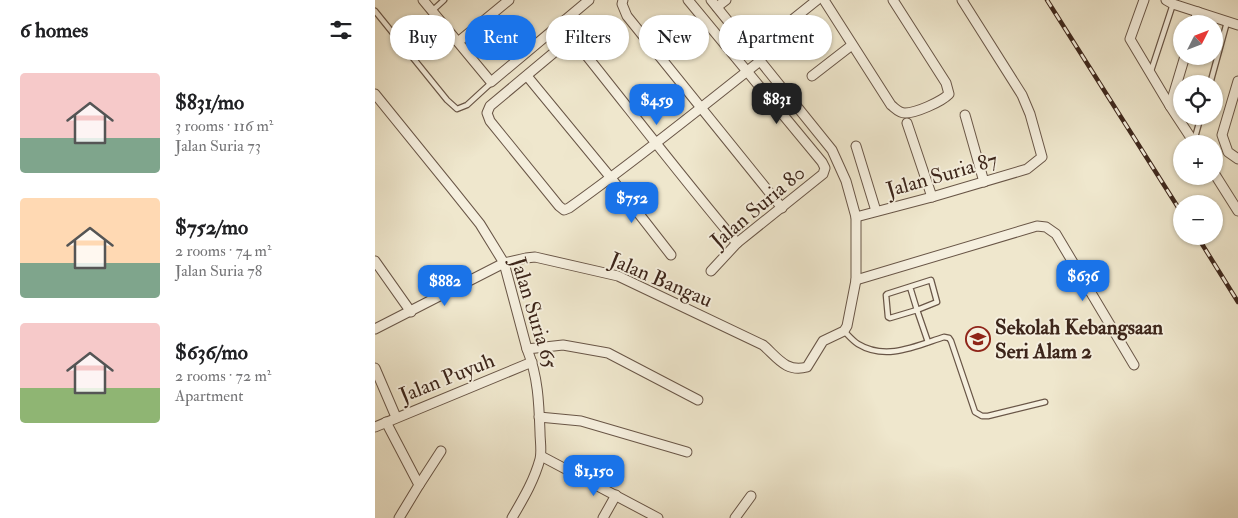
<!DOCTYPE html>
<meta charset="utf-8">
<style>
:root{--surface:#fff;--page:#f2f2f2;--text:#202124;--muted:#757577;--accent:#1a73e8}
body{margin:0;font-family:"IM FELL Double Pica",serif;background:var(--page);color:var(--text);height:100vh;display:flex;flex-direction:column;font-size:19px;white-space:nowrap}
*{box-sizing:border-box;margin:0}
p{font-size:16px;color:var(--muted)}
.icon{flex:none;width:28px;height:28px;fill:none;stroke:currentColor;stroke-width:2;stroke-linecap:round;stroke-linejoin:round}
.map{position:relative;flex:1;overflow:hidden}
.details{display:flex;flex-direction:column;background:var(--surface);width:375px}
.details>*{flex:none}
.top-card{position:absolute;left:15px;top:15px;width:475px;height:45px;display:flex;gap:10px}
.needle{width:32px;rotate:48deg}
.buttons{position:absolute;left:798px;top:15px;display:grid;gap:10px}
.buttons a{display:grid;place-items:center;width:50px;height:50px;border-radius:50%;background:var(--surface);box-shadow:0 1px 4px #0004;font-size:25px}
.price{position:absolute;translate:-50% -42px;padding:0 11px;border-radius:10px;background:var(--accent);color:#fff;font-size:16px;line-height:32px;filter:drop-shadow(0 1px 2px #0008)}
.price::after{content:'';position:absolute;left:50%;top:30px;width:15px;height:11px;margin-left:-8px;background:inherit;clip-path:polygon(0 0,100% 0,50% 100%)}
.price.active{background:#222;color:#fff}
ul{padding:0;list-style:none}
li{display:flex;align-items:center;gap:15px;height:125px;padding:0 20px}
li span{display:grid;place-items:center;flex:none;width:140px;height:100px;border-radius:5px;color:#555}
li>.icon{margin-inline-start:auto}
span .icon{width:60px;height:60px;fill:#fffc;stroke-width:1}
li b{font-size:21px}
h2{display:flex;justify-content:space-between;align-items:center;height:60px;padding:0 20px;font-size:21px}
.pill{padding:0 18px;border-radius:22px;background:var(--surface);box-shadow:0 1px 4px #0004;font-size:18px;line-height:45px}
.pill.active{background:var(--accent);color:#fff}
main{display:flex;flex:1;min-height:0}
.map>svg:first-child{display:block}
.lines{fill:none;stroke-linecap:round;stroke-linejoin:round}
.lane-casing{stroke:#695647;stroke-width:7}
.street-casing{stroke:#695647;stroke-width:11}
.lane{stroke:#f5efde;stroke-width:4.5}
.street{stroke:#f5efde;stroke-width:9}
.rail-casing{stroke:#3c251a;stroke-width:4.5}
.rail{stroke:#f5efde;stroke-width:2.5;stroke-dasharray:8;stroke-linecap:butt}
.labels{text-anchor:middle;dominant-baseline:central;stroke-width:4;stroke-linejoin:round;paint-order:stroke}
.street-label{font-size:21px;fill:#3c251a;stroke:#f5efde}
.poi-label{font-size:21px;font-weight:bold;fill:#3c251a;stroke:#f5efde;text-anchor:start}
</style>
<main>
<section class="details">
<h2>6 homes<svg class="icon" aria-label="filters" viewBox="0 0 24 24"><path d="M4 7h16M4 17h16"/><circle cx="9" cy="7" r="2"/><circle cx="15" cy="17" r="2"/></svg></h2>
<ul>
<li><span style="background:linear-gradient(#f6c9c9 65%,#7fa58c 0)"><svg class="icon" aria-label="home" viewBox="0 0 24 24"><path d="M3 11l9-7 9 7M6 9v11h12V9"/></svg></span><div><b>$831/mo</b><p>3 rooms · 116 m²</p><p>Jalan Suria 73</p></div></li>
<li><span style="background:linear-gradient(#ffd9b3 65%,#7fa58c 0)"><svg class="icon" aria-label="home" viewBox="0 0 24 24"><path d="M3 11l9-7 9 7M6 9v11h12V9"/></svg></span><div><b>$752/mo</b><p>2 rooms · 74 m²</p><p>Jalan Suria 78</p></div></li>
<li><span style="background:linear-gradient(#f6c9c9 65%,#8fb573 0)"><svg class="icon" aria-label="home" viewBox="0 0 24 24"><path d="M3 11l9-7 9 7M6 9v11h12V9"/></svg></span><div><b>$636/mo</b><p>2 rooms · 72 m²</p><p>Apartment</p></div></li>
</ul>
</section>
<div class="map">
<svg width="863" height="518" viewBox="0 0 863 518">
<rect width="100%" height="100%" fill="#efe7cd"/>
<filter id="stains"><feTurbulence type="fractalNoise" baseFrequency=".004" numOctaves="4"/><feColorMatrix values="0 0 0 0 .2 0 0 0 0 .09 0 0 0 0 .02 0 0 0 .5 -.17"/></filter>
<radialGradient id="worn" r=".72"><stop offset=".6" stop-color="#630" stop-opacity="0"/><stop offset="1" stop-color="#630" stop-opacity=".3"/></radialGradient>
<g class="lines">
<defs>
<g id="lane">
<path d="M0,11l72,89 10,9 10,-4 24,-22"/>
<path d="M57,11l12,-11"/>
<path d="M776,71l22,-67"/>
<path d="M835,84l17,-62"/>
<path d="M819,141l7,-25"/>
<path d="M535,287l7,23 -27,8 -2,-1 -2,-22 1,-1 44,-14 6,22 -20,8 11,32"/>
<path d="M469,331c4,4 9,10 14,13 28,17 58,2 86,-7l5,1 2,3 24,71 7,4h6l57,-14"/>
</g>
<g id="street">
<path d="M48,0l68,82 98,-82"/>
<path d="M248,0l-1,4 5,12 155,192"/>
<path d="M313,0l134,162 3,6 -2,6 -86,69 -26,28"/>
<path d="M449,0l67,105c4,3 8,8 14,8 11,0 36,-11 44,-19l-3,-11 -53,-83"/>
<path d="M769,0l-14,39 40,67 25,38"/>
<path d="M791,0l7,4 65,21"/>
<path d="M342,7l9,-7"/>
<path d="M819,24l4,-12"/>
<path d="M402,32l40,-32"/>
<path d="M83,42l51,-42"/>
<path d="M152,76l84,102 60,77"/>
<path d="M437,76l40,-31"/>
<path d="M863,81l-16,54 6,17 10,7"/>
<path d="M0,94l77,95 28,35 24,39 23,86c11,27 12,54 13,83 0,9 2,19 0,27 -6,22 -17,40 -28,59"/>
<path d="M795,106l15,-50"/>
<path d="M590,115l19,67"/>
<path d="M532,123l25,74"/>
<path d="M481,146l20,65"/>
<path d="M839,173l24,38"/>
<path d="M481,217l76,-20 95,-28 15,-12 -12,-43 -8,-19 -60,-95"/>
<path d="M362,243c-53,-63 -103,-128 -155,-193 -7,-5 -11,-7 -19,-5l-73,61 -3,7 3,8 69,85 5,4 5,-2c65,-46 128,-97 191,-147"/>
<path d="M0,261l36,51"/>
<path d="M481,280l181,-54 9,1 10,7 78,131"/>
<path d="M0,329l129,-66 22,-5 9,-1 83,19 145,69c14,12 23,28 44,22l16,-26 21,-10 3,-5 9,-46v-63l-10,-36 -14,-31 -121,-150"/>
<path d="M152,349l36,-4 45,8 90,47"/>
<path d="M0,368l21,49"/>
<path d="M164,417l42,4 106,31"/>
<path d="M11,422l33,63 -20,33"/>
<path d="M0,427l157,-65"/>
<path d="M166,456l117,62"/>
<path d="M44,485l22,-34"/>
<path d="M228,518l13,-23"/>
<path d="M360,518l16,-22"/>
</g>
</defs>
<use href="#lane" class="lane-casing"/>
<use href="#street" class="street-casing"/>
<use href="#lane" class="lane"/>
<use href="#street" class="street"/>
<defs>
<g id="rail">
<path d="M672,0l134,212"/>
<path d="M822,236l41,66"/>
</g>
</defs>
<use href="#rail" class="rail-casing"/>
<use href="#rail" class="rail"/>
</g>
<defs>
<symbol id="school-ring" viewBox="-11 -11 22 22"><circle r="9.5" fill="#f5efde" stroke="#8f2418" stroke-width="1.5"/><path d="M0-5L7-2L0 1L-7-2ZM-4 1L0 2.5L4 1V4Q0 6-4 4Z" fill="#8f2418"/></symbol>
</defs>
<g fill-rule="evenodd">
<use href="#school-ring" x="589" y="325" width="28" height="28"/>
</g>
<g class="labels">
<g class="street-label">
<text transform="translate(567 175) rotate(-16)">Jalan Suria 87</text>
<text transform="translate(383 207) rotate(-40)">Jalan Suria 80</text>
<text transform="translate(286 280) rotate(23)">Jalan Bangau</text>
<text transform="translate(159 313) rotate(73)">Jalan Suria 65</text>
<text transform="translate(72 378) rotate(-22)">Jalan Puyuh</text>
</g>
<g class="poi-label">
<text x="620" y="327">Sekolah Kebangsaan<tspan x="620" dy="24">Seri Alam 2</tspan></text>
</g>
</g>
<rect width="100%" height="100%" filter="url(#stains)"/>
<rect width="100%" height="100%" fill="url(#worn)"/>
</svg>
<div class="buttons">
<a><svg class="needle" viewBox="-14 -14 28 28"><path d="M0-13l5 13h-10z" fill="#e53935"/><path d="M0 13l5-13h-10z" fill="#757577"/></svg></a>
<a><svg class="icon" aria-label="locate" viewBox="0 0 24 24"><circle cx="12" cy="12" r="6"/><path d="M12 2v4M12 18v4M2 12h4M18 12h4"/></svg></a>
<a>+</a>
<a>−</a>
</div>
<b class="price active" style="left:402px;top:125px">$831</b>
<b class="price" style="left:282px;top:126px">$459</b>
<b class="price" style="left:257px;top:224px">$752</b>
<b class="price" style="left:708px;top:302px">$636</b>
<b class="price" style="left:70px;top:307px">$882</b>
<b class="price" style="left:219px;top:497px">$1,150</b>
<div class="top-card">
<a class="pill">Buy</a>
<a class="pill active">Rent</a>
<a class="pill">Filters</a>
<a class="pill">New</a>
<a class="pill">Apartment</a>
</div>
</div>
</main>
